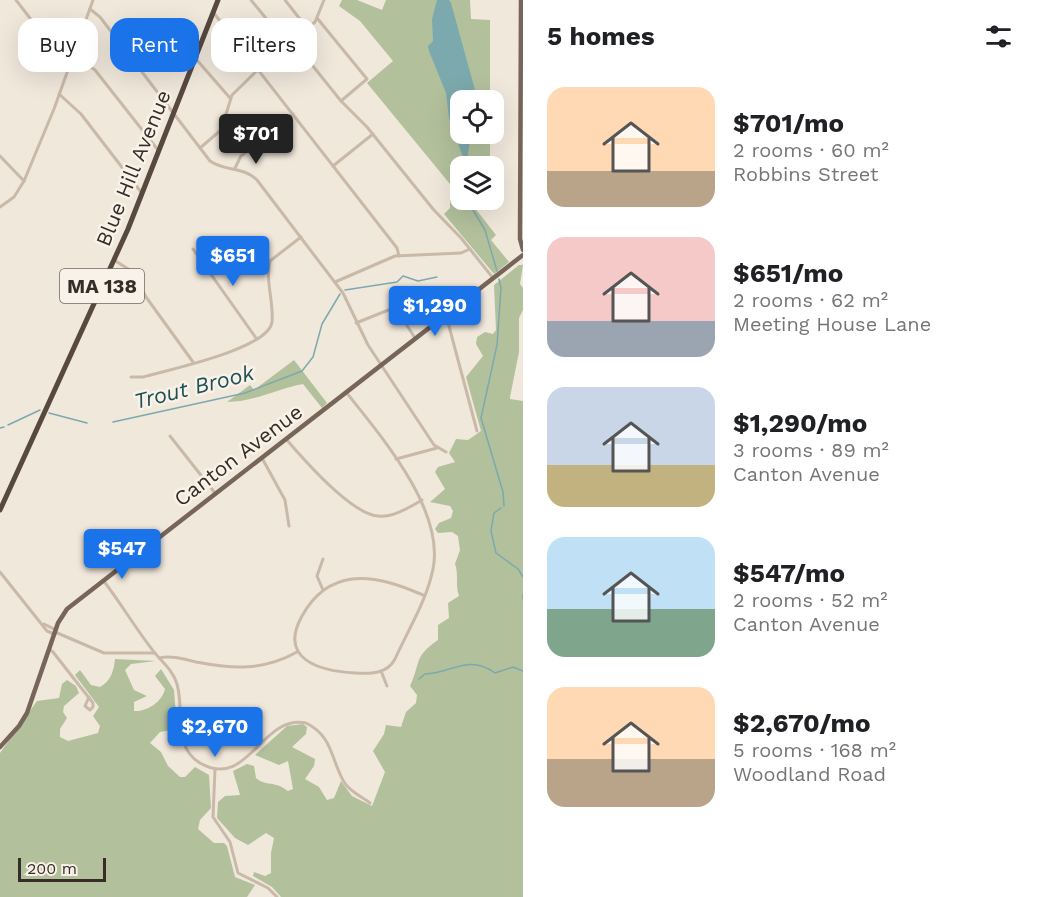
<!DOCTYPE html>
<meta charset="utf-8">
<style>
:root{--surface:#fff;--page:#f2f2f2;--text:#202124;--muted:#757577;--accent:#1a73e8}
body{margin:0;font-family:"Work Sans",sans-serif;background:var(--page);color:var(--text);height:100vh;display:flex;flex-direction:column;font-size:22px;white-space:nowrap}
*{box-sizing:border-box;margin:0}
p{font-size:20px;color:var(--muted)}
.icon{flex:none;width:33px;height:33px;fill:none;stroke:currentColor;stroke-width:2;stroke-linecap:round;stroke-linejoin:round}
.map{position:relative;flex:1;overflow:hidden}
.panel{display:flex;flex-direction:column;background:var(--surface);width:516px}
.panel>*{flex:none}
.top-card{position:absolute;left:18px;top:18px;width:414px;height:54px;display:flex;gap:12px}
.tools{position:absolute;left:450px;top:90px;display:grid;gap:12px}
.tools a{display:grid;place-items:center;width:54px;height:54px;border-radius:12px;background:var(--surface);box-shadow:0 6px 24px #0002;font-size:30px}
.scale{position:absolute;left:18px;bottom:15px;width:88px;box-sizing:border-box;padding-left:6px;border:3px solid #362d28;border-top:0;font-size:16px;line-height:21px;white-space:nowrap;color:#362d28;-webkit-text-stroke:4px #f9f2e8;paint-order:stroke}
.price{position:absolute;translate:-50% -51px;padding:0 14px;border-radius:6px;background:var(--accent);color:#fff;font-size:20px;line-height:39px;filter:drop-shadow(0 2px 3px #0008)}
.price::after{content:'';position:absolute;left:50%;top:36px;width:18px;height:14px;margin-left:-9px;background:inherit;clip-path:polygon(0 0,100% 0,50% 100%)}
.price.active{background:#222;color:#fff}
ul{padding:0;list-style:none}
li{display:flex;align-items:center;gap:18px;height:150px;padding:0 24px}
li span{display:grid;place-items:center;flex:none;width:168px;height:120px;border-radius:18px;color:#555}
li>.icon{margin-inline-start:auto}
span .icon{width:72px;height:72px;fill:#fffc;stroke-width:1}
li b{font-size:26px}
h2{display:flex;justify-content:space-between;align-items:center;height:72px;padding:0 24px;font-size:26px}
.tag{padding:0 21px;border-radius:18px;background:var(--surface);box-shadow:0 6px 24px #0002;font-size:21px;line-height:54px}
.tag.active{background:var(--accent);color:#fff}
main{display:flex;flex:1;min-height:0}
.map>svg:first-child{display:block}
.green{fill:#b2c09c}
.water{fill:#7ca9ad}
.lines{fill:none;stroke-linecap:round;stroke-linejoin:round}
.stream{stroke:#7ca9ad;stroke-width:1.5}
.minor{stroke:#c9b9a8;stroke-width:3}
.major{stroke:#77655a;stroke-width:4.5}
.highway{stroke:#574840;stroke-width:5}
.labels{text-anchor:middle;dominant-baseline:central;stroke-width:5;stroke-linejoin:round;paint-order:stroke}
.shield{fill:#f9f2e8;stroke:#706862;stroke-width:1.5}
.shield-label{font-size:20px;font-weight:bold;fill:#362d28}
.street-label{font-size:21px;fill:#362d28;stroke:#f9f2e8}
.water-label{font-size:22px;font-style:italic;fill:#1f5056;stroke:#f9f2e8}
</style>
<main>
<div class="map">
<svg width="523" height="897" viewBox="0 0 523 897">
<rect width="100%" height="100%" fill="#f1e8dc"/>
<g class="green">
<path d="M342,0h15l25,10 4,-10h84l1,19 19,1v80h-30v34h30v32h-30v34h30v2l-19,1 25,32 -5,5 18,22 -15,12 -50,-60 6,-6v-24l-83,-101 26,-22 -33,-40 -21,-15z"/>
<path d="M519,265h4l-3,19 3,4v22l-4,8v34l-9,45v2l13,2v496h-242l-9,-10 -19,-11 1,-4 11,4 6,-3v-20l3,-15 -8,-5 -18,12 -13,-7 -18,-20 1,-16 7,-6 15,-1 -7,-24 14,-7 7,2 2,12c10,9 18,2 32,13l5,-2 -5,-28 -9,4 -24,-10 32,-29 16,-2 4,3 -1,7 -14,13 23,12 -1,7 -9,13 14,8 8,13 7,-2 7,-17 11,15 20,10 13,-34 -12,-21 11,-17 2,-9 15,2 5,-15 10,-9 1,-8 -7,-9c11,-23 3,-29 28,-46v-15l11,-7 -1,-15 11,-7c-4,-11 0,-21 -4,-32l5,-14 -2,-14 -6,-4 -14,1 -3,-4 4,-6 12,-5 2,-7 -3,-5 -20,-4 15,-13 -10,-17 3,-5 17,-5 -6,-9 7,-14 12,1 13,-9 -15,-54 17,-21 -7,-12 1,-7 8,-5 8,2 3,-4 -2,-45z"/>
<path d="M294,360l33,43 -5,5 -19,-24c-27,5 -49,18 -76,18l23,-17 4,5z"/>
<path d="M115,659l41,2 -25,3 -6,6 9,20 13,6 -13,6v9c13,1 28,-9 31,-22l-10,-13 6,-7 13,21 3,39 -17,3 -10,11 11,9 7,14 12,11h5l10,-10 14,8 2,33 -11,12 -2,9 16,14h10l3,3 8,31 20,8 -8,12h-247v-144l37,-52 22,-3 3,-14 5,-4 9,6 3,7 -15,13 -1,6 4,6 -7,11v8l8,4 30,-8 2,-7 -7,-10 6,-9 -24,-32 5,-5 11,15 9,2c11,-6 14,-17 15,-28z"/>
</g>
<path class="water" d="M437,0h12l2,3 24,87v10h-15v34h11l-5,32 -17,-48 -3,-25 -17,-42 -1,-5 5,-5 -1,-22z"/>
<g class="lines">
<g class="stream">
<path d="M467,200l18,30 12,41"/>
<path d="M499,279l2,9 -4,57 -16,73 22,74 1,14"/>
<path d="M345,290l52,-8 6,-6 15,5 19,-4"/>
<path d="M49,413l38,10"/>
<path d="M113,422l132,-29 57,-22 11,-14 9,-33 18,-30"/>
<path d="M8,425l32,-15"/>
<path d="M0,428l4,-1"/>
<path d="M501,508l-7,5 -3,18 5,22 22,16 5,8"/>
<path d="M523,594v5"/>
<path d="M419,679l6,-5c28,-1 43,-20 70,-1l18,-6 10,4"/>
</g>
<g class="minor">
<path d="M16,0l48,62 6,3"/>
<path d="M251,0l36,44"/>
<path d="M285,0l22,28"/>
<path d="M90,9l10,8 110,144c16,11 33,5 47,19l86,113 25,52 66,100 12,7"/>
<path d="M213,12l184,236 2,8"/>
<path d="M317,18l50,61 -26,22"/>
<path d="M292,40l49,61 26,26 66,82 28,29 32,40"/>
<path d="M73,55l22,15 63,80"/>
<path d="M196,59l34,39"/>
<path d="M59,94l22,20 60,78"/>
<path d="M200,148l21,-18 11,-35 39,-38 44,-35 9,-22"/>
<path d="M0,156l24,25"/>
<path d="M333,166l40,-32"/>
<path d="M235,168l6,-12 52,-42"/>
<path d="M0,207l14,-10 10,-16 30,-72 39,-109"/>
<path d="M193,249l63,89"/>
<path d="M114,260l19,12 13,25 47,65"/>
<path d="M335,282l60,-26 66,-3 9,-4"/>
<path d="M446,315l31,116"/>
<path d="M356,323l35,-14 8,4 16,25"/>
<path d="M131,377h12c24,-7 126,-28 129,-55 2,-20 -7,-41 -2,-61l31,-24"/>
<path d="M346,392c35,44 99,118 87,177 -6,31 -25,61 -38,90 -8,15 -24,15 -40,14 -36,-2 -77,-14 -53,-57 11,-20 27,-34 50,-37 24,-3 50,7 71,16"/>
<path d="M170,436l45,57"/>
<path d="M286,439c18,21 65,75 92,77 14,2 32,-9 44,-16"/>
<path d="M262,458l23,42 4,26"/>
<path d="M396,459l41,-11"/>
<path d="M323,559l-6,17 6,14"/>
<path d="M0,572l47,59 7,3"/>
<path d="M103,580c17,22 31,46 48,68 9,13 21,20 26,36 8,28 -5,62 23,79 48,28 61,-49 106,-40 27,13 25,37 38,59 5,9 18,15 26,21"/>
<path d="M44,624l12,6"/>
<path d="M55,632l49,21h51"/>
<path d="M49,649l4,3 40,51v4l-3,3 -5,-4 4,-9"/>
<path d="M159,658c12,-3 25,1 37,4 37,7 67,9 101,-10"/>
<path d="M381,671l6,15"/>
<path d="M215,769l-2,48 17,25 8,31 30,15 9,9"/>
</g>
<g class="major">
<path d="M521,0l-1,239 3,11"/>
<path d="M0,747l19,-21 8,-13 31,-90 9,-14 456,-354"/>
</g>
<path class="highway" d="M0,510l128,-281 90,-229"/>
</g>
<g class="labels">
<rect class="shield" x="60" y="269" width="84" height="34" rx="4.5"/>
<g class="shield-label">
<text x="102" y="286">MA 138</text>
</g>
<g class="street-label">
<text transform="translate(133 168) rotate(-68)">Blue Hill Avenue</text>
<text transform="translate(238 455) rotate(-37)">Canton Avenue</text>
</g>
<g class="water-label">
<text transform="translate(194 387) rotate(-14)">Trout Brook</text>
</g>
</g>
</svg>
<div class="tools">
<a><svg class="icon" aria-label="locate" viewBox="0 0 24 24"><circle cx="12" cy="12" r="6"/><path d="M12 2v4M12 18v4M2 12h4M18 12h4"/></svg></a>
<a><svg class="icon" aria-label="layers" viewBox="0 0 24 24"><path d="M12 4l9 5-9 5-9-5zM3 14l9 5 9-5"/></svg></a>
</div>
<div class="scale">200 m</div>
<b class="price active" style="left:256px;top:165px">$701</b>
<b class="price" style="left:233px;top:287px">$651</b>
<b class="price" style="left:435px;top:337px">$1,290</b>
<b class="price" style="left:122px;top:580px">$547</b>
<b class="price" style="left:215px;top:758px">$2,670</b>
<div class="top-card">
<a class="tag">Buy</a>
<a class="tag active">Rent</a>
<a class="tag">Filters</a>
</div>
</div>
<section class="panel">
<h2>5 homes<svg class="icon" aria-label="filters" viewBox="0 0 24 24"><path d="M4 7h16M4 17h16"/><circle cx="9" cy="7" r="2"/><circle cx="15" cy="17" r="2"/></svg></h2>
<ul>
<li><span style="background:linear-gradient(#ffd9b3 70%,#b9a48a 0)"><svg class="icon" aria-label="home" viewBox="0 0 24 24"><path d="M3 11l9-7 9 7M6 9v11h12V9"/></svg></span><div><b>$701/mo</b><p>2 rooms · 60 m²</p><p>Robbins Street</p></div></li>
<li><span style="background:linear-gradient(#f6c9c9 70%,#9aa5b1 0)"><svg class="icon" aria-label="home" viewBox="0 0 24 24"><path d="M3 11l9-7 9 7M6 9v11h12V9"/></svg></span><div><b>$651/mo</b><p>2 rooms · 62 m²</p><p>Meeting House Lane</p></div></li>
<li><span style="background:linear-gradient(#c9d6e8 65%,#c2b280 0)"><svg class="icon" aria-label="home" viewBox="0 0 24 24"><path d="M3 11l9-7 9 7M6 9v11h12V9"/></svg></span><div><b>$1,290/mo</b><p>3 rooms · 89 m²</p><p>Canton Avenue</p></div></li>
<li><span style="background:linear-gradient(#bfe0f5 60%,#7fa58c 0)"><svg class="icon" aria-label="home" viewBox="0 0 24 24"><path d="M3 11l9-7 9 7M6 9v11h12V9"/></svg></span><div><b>$547/mo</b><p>2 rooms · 52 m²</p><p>Canton Avenue</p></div></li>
<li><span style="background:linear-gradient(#ffd9b3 60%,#b9a48a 0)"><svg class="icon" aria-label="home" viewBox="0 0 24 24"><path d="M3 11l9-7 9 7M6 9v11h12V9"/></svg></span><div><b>$2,670/mo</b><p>5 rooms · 168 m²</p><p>Woodland Road</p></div></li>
</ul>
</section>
</main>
